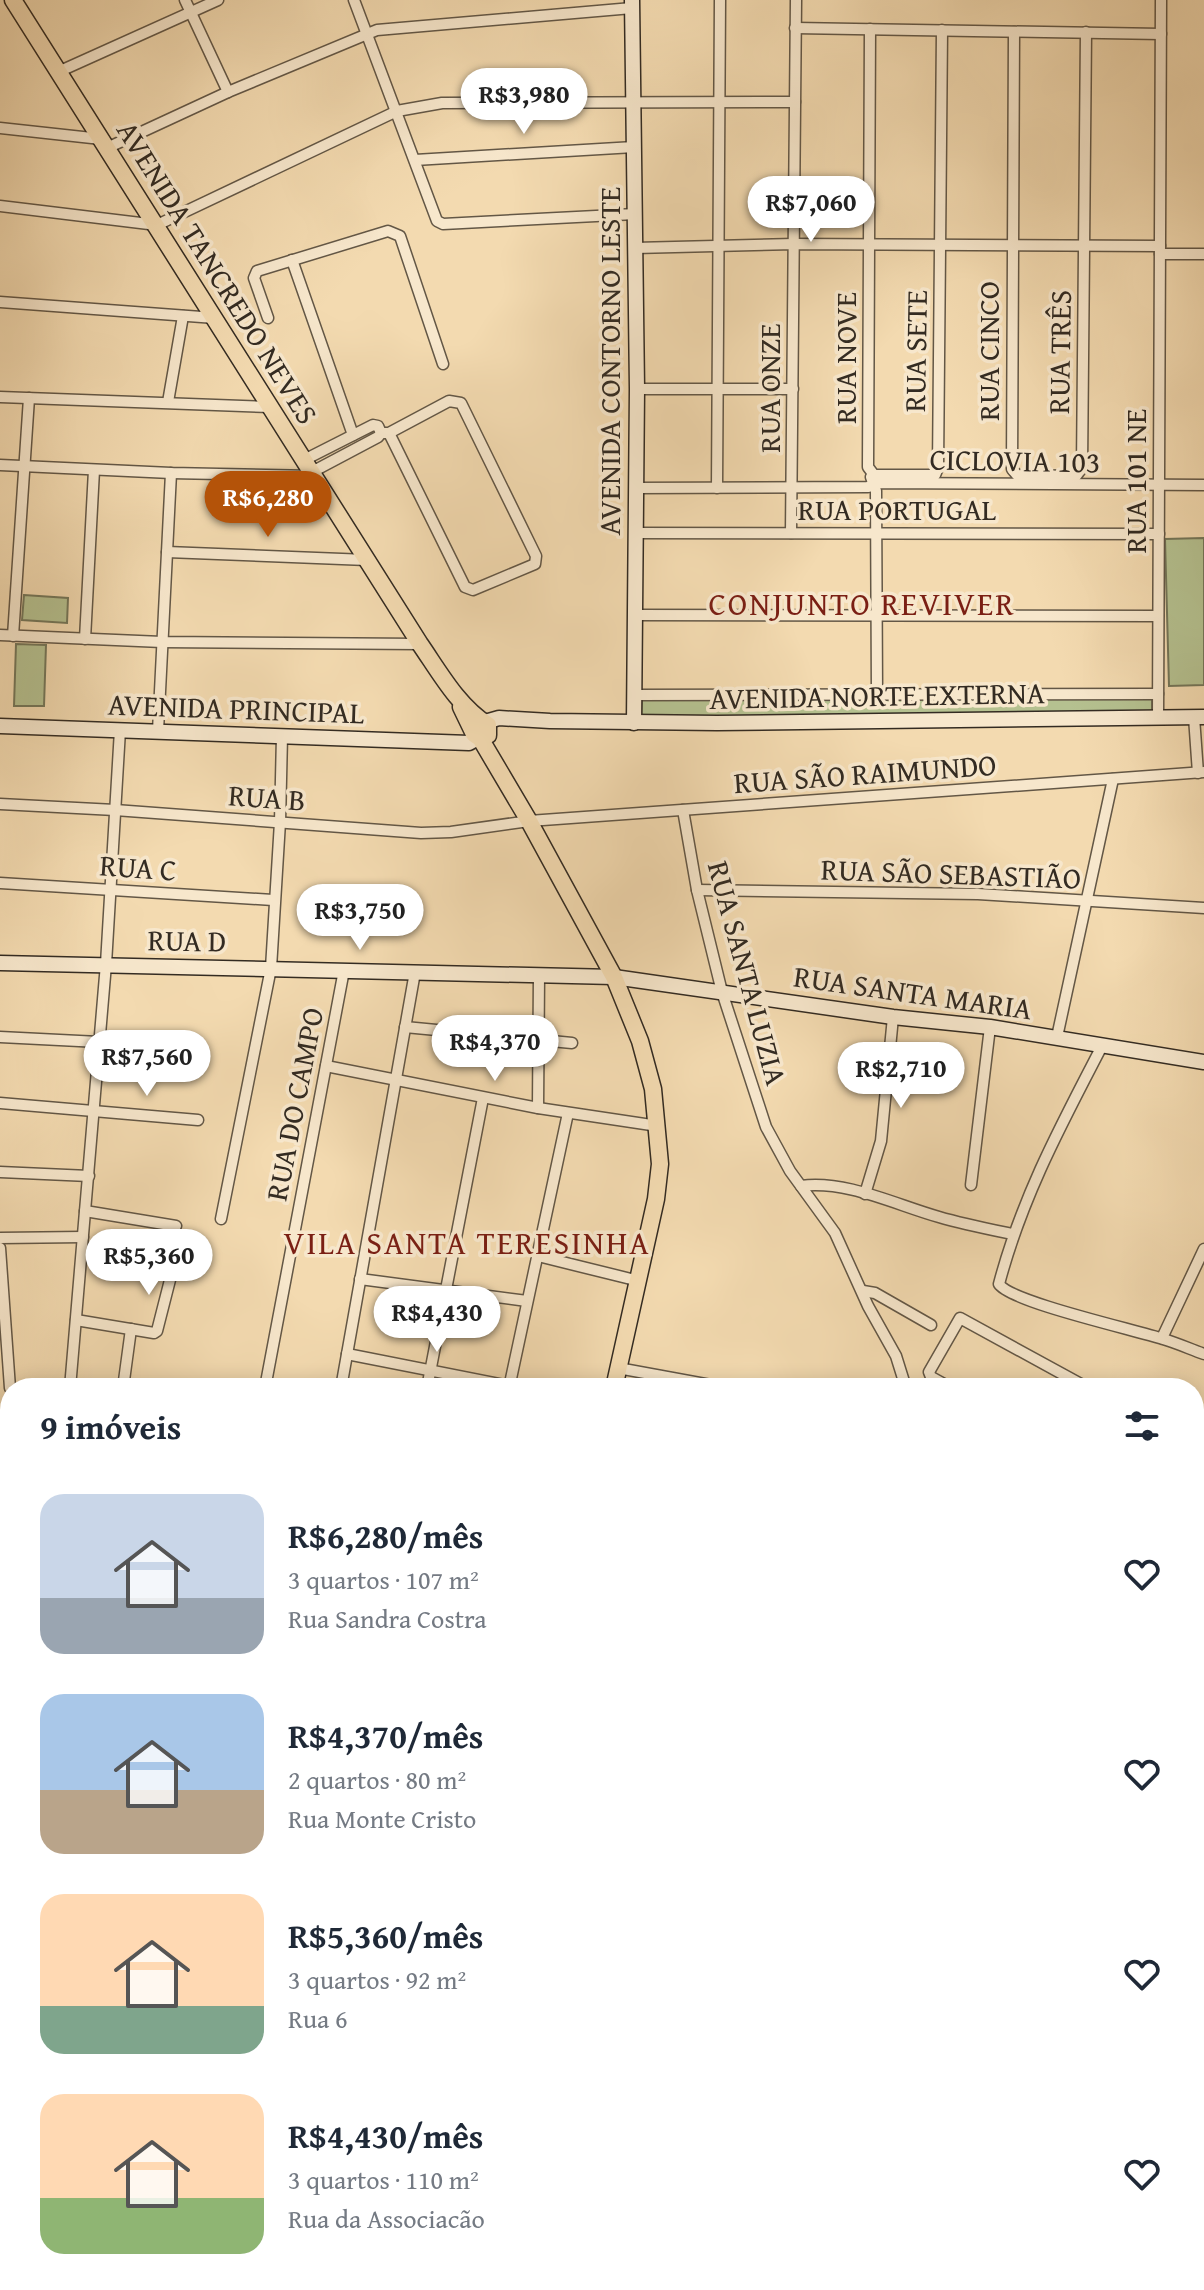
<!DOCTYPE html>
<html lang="pt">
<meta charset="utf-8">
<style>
:root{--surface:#fff;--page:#f2f2f3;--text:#1f2937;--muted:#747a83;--accent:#b45309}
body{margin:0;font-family:"Gentium Book Plus",serif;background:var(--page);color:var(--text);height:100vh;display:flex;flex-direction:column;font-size:30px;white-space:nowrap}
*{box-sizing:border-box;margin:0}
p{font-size:26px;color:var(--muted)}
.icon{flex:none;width:44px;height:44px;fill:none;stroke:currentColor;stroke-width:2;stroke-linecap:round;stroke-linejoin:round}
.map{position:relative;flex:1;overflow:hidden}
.sheet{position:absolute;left:0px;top:1378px;width:1204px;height:912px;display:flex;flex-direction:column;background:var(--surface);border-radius:32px 32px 0 0;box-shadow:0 4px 20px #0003}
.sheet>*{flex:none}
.price{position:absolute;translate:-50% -68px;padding:0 18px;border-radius:28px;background:#fff;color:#222;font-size:26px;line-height:52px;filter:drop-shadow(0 2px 4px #0008)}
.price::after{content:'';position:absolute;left:50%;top:48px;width:24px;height:18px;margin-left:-12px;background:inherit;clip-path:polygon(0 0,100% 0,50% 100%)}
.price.selected{background:var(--accent);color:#fff}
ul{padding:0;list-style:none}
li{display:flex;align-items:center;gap:24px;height:200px;padding:0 40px}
li span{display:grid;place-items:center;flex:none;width:224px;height:160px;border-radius:24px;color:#555}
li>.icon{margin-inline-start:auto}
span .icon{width:96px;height:96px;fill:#fffc;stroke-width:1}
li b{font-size:34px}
h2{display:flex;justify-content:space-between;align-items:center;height:96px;padding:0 40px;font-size:34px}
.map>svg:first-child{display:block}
.green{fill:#b5c190;stroke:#747659;stroke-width:2}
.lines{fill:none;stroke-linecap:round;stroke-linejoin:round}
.street-casing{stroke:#635746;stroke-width:13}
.secondary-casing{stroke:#332b22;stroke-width:17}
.primary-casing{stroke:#332b22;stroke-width:19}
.street{stroke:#f7e7cc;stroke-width:10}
.secondary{stroke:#f7e7cc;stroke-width:14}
.primary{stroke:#f3dab0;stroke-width:16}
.labels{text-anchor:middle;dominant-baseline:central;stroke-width:7;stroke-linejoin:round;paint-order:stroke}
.street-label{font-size:30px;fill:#332b22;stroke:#f7e7cc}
.neighbourhood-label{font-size:32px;letter-spacing:2px;fill:#7a1f14;stroke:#f7e7cc}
</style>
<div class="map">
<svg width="1204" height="2290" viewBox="0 0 1204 2290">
<rect width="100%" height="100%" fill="#f3dab0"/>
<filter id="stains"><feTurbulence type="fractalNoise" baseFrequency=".0025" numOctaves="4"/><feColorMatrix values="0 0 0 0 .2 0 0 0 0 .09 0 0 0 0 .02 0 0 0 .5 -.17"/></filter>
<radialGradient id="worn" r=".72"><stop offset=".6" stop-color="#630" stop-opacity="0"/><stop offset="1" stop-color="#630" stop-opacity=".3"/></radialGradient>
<g class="green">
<path d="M1204,538v147l-35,1 -4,-147z"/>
<path d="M24,595l44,3 -1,25 -45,-3z"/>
<path d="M16,644l30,1 -2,61h-30z"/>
<path d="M1152,697v15l-511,7 1,-19z"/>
<path d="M839,2280h146l-3,10h-145z"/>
</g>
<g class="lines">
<defs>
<g id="street">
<path d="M185,0l43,92"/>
<path d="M354,0l83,221 6,3 192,-10"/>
<path d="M795,28l366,6"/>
<path d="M870,29l-2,438 6,8h61l3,-7 4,-438"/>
<path d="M1014,32l-2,437 5,6 59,1 6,-8 4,-436"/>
<path d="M58,72l160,-72"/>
<path d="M0,128l101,11"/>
<path d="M107,148l121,-56 149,-62 255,-22"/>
<path d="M415,160l219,-13"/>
<path d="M0,206l157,19 240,-114 45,-8 353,-1"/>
<path d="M635,248l159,-4 366,2"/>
<path d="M1160,254h44"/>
<path d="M292,260l61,175"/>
<path d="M0,302l215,16"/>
<path d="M268,318l-14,-40 3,-7 131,-40 12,5 43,128"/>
<path d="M637,389h156"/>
<path d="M0,397l270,10"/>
<path d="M168,402l15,-86"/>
<path d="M381,433h8l60,-32 12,2 75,153 -1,8 -62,26 -8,-3 -76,-154"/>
<path d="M304,460l69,-35 5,1 3,7 -3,4 -66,35"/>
<path d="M0,465l171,8 143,3"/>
<path d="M871,477l5,14 1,203"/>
<path d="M636,488l232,-1 10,-4 326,2"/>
<path d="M717,488l3,-488"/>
<path d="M636,533l523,1"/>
<path d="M791,533l5,-533"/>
<path d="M167,552l200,8"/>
<path d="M635,615l523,1"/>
<path d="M0,635l162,7 258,2"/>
<path d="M13,636l16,-238"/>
<path d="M85,639l9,-169"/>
<path d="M634,695l524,-1"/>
<path d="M1158,717l3,-717"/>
<path d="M1194,717l4,56"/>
<path d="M158,731l13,-258"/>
<path d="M0,804l115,6 306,23 30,-1 78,-11 675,-49"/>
<path d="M683,810l14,80 25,102 44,135 24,44 45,62 33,73 28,50 10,32"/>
<path d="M0,883l273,17"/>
<path d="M697,890l281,4 226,14"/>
<path d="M405,1027l167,16"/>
<path d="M0,1037l99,5"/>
<path d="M1057,1037l56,-258"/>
<path d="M1102,1046c-41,79 -80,151 -103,238 11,18 137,46 164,55 14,4 27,10 41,15"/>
<path d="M326,1066l212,42 120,18"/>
<path d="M0,1103l198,17"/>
<path d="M538,1108l1,-133"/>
<path d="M0,1172l89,4"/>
<path d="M971,1185l19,-158"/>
<path d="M801,1186c46,-6 95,19 138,31 24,7 49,12 73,17"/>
<path d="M865,1194l16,-53 12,-124"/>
<path d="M85,1211l91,15"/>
<path d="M221,1219l50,-251 9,-146 2,-86"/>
<path d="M0,1238l83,-1"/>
<path d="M0,1248l10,140"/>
<path d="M538,1256l101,25"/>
<path d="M360,1279l167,22"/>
<path d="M863,1291l12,2 56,32"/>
<path d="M76,1320l78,13 3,-2 14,-55"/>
<path d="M1162,1338l42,-89"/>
<path d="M347,1354l172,34"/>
<path d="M618,1368l109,20"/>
<path d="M70,1388l36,-424 14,-234"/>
<path d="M123,1388l8,-59"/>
<path d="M265,1388l79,-418"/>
<path d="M341,1388l74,-416"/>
<path d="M427,1388l56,-290"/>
<path d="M509,1388l59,-275"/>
<path d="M951,1388l-20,-11 -2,-5 31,-54 128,70"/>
<path d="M10,1497l-9,44 2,4 7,1"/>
<path d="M1194,1528l10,6"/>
<path d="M1194,1562l10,-18"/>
<path d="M5,1635l5,-24"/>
<path d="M1194,1691l10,6"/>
<path d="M0,2149l10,2"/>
<path d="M1194,2176l10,17"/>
<path d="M0,2224l10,2"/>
<path d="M71,2290l2,-10"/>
<path d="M116,2290l2,-10"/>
<path d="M137,2290l2,-10"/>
<path d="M152,2290l2,-10"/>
<path d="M166,2290l2,-10"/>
<path d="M242,2290l3,-10"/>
<path d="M398,2290l2,-10"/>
<path d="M472,2290l2,-10"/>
<path d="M655,2290l2,-10"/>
</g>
<g id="secondary">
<path d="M632,0l5,389 -3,334"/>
<path d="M485,722l14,-4 51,3 167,2 487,-6"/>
<path d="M0,726l469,17 9,-5"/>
<path d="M0,963l614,14 279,40 97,10 214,35"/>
<path d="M0,1431l10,-3"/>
</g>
<g id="primary">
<path d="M13,0l407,644c20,29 38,62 68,81v10l-8,3"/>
<path d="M461,707l13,27 6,4 49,83 85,156 26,64 13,48 7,75 -4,35 -42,189"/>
<path d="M0,2030l10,2"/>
<path d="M0,2042l10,2"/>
<path d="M1045,2280l28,10"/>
<path d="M1083,2280l28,10"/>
</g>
</defs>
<use href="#street" class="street-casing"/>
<use href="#secondary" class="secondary-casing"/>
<use href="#primary" class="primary-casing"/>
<use href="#street" class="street"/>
<use href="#secondary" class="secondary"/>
<use href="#primary" class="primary"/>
</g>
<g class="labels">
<g class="street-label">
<text transform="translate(218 272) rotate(58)">AVENIDA TANCREDO NEVES</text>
<text transform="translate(915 351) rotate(-89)">RUA SETE</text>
<text transform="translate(988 351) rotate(-90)">RUA CINCO</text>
<text transform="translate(1059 352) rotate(-89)">RUA TRÊS</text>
<text transform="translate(845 358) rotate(-90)">RUA NOVE</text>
<text transform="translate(609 361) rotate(-90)">AVENIDA CONTORNO LESTE</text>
<text transform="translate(769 388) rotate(-90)">RUA ONZE</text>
<text transform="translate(1015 460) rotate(1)">CICLOVIA 103</text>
<text transform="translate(1135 481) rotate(-90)">RUA 101 NE</text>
<text x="897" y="509">RUA PORTUGAL</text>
<text transform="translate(877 695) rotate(-1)">AVENIDA NORTE EXTERNA</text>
<text transform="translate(236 708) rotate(2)">AVENIDA PRINCIPAL</text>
<text transform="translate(865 773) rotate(-4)">RUA SÃO RAIMUNDO</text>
<text transform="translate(267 797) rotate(4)">RUA B</text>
<text transform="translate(138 867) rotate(4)">RUA C</text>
<text transform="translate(951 873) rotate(2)">RUA SÃO SEBASTIÃO</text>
<text transform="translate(187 940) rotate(1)">RUA D</text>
<text transform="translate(748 973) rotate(75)">RUA SANTA LUZIA</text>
<text transform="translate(913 992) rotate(8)">RUA SANTA MARIA</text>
<text transform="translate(294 1104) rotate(-79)">RUA DO CAMPO</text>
</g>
<g class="neighbourhood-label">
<text x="862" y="603">CONJUNTO REVIVER</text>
<text x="467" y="1242">VILA SANTA TERESINHA</text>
</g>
</g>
<rect width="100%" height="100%" filter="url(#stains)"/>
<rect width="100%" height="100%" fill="url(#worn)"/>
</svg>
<b class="price" style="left:524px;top:136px">R$3,980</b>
<b class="price" style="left:811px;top:244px">R$7,060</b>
<b class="price selected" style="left:268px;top:539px">R$6,280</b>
<b class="price" style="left:360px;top:952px">R$3,750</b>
<b class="price" style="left:495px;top:1083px">R$4,370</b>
<b class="price" style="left:147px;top:1098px">R$7,560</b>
<b class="price" style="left:901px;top:1110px">R$2,710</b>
<b class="price" style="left:149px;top:1297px">R$5,360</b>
<b class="price" style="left:437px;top:1354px">R$4,430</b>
<section class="sheet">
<h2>9 imóveis<svg class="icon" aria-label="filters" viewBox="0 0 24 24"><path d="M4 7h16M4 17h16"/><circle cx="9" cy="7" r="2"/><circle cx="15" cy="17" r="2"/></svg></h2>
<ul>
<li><span style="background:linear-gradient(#c9d6e8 65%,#9aa5b1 0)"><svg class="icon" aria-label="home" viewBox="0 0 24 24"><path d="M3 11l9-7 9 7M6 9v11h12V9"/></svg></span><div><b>R$6,280/mês</b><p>3 quartos · 107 m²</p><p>Rua Sandra Costra</p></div><svg class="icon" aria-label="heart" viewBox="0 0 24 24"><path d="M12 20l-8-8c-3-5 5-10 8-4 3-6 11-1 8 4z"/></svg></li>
<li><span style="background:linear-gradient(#a9c7e8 60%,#b9a48a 0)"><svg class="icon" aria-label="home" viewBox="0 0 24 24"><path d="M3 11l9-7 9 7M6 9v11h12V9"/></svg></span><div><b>R$4,370/mês</b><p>2 quartos · 80 m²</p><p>Rua Monte Cristo</p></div><svg class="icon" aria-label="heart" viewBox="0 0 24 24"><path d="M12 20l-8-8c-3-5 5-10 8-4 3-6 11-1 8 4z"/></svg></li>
<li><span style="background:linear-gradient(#ffd9b3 70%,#7fa58c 0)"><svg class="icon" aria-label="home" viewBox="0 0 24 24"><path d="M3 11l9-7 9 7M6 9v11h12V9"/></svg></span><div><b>R$5,360/mês</b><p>3 quartos · 92 m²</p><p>Rua 6</p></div><svg class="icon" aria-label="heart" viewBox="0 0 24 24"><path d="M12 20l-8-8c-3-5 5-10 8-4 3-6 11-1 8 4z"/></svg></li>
<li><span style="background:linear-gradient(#ffd9b3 65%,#8fb573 0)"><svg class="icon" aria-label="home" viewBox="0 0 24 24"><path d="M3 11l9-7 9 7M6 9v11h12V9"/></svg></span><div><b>R$4,430/mês</b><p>3 quartos · 110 m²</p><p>Rua da Associacão</p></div><svg class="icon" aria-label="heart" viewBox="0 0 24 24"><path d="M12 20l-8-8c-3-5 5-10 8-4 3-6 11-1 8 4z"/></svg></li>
</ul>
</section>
</div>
